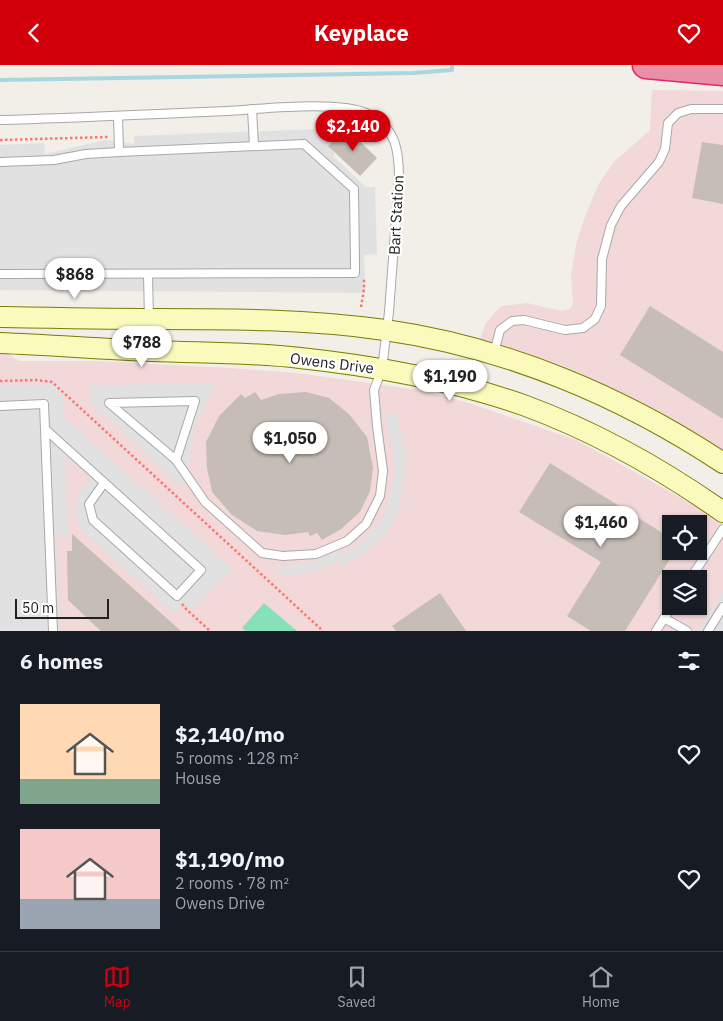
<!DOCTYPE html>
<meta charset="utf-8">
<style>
:root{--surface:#171b24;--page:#20242c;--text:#f1f3f6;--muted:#9ea1a6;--line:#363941;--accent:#d3000c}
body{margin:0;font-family:"IBM Plex Sans",sans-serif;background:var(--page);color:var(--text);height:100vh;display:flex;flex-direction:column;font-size:19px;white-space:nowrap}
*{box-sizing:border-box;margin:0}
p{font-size:16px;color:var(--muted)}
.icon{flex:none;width:28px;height:28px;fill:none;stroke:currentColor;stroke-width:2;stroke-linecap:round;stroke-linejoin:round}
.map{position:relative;height:566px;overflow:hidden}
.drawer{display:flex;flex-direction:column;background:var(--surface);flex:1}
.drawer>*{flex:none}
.buttons{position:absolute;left:662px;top:450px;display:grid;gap:10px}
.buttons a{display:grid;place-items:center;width:45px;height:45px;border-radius:0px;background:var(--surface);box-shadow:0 1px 4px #0004;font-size:25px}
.scale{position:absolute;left:15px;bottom:12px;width:94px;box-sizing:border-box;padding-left:5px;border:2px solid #212121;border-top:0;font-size:14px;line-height:18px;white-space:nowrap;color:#212121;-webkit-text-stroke:4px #fff;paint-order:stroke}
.price{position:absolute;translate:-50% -42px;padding:0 11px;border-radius:18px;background:#fff;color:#222;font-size:16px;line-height:32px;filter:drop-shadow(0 1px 2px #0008)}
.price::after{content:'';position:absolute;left:50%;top:30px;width:15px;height:11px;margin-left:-8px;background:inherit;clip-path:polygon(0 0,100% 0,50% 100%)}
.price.active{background:var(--accent);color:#fff}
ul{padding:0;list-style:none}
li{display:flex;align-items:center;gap:15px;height:125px;padding:0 20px}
li span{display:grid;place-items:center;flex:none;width:140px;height:100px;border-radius:0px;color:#555}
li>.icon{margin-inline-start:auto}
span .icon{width:60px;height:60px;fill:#fffc;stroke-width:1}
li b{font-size:21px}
h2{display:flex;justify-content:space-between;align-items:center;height:60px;padding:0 20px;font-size:21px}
header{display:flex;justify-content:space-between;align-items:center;height:65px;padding:0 20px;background:var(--accent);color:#fff;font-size:22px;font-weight:700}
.tabs{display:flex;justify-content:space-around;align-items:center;height:70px;border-top:1px solid var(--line);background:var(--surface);font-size:14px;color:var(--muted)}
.tabs a{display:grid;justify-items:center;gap:2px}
.tabs .active{color:var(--accent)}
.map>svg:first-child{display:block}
.commercial{fill:#f2d8d8;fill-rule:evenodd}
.pitch{fill:#86e1b9}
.parking{fill:#e1e1e1}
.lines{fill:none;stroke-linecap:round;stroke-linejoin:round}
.stream{stroke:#a9d6df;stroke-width:4}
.building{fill:#c7bdb7}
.lane-casing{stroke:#a8a8a8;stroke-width:10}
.secondary-casing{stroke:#777e03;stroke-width:22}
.highway-casing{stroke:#de2770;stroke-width:29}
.path{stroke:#fc766f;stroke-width:2.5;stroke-dasharray:2.5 2.5;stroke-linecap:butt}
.lane{stroke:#fff;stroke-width:8}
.secondary{stroke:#fbfabd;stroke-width:20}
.highway{stroke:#e990a6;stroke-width:26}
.labels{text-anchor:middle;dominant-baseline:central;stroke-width:4.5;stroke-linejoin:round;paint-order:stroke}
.street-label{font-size:15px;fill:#212121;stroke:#fff}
</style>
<header><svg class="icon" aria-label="back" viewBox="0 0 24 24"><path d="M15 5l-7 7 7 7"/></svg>Keyplace<svg class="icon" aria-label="heart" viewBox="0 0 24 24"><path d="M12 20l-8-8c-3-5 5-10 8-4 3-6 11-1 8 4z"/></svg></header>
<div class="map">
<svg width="723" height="566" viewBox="0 0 723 566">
<rect width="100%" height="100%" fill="#f2eee8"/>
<g class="commercial">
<path d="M652,25l71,1v359l-93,-54 -66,-30 -84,-27 6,-16 15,-17 26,-3 35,8 8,-2 3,-5 -2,-28 5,-31 7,-23 15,-37 15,-22 37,-33z"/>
<path d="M0,284l19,12h75l136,7 67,5 122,17 50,13 107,37 75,41 51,29 21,15v106h-723zM671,459h28v27h-28zM671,514h28v27h-28z"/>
</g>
<path class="pitch" d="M264,538l33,28h-51l-4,-3z"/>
<g class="parking">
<path d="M316,64l18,16v12l32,30h9l2,67 -13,1 1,38 -365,-3v-145l44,-2 1,11 60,-14 29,4v-8z"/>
<path d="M216,318l-22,44 -8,53 -6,7 -90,-86v-16z"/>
<path d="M62,319l2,33 169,153 -41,40 -8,-6 -9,10 -92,-82 -9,-19 6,-23 10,-11 -25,-22 3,79 -12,1 4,94h-60v-245z"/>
<path d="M396,348l8,30 2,18 -3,31 -8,29 -11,15 -15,14 -29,17v-6l-22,9 -23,5h-16l-1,-8 33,-4 30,-15 1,8 16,-10 25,-28 6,-22 6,-27 -3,-23 -7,-31z"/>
<path d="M723,527v39h-26z"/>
</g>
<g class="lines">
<path class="stream" d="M0,15l413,-7 39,-3v-5"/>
</g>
<g class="building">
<path d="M346,63l31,30 -17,18 -32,-30z"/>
<path d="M702,77l21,3v59l-31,-6z"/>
<path d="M650,241l73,46v67l-103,-64z"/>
<path d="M255,327l6,8 18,-6 27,-2 23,6 20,16 18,23 6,31 -3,23 -10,21 -19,17 -19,11 -5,-7 -7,3 -2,-4 -23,3 -28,-4 -25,-16 -20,-23 -5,-24 -1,-26 13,-26 22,-22 4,4z"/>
<path d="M550,398l111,69 9,8 2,11 -2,8 -45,72h-34l-24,-15 34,-54 -82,-50z"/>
<path d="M72,469l109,97h-80l-33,-31 -1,-49h5z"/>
<path d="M440,528l26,38h-70l-4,-5z"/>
</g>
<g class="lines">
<defs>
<g id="lane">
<path d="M252,44l2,37"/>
<path d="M118,51l1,36"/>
<path d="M0,55c76,-2 152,-6 228,-9 33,-2 113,-11 140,3 28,14 31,36 31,64l-10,134 -7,57 -8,21 3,36 6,45 -3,25 -14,28 -19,17 -31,13 -33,2 -21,-3 -57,-51 -29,-42"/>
<path d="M0,97l54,-2 32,-6 33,-2 185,-8 50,45 1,74v10l-355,1"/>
<path d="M148,209l1,45"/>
<path d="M494,288l6,-23 12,-9 12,-1 41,10 18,-2 12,-9 6,-13 1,-47 9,-34 10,-19 38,-44 6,-13 3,-26 10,-10 13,-4h32"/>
<path d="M195,336l-19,59 -67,-57z"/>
<path d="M0,341l44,-2 9,227"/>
<path d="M45,364l156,141 -24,26 -84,-76 -4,-16 15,-21"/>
<path d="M690,514l33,-50"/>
<path d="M664,553l23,13"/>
<path d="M656,566l16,-25"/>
<path d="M708,566l15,-24"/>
</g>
<g id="secondary">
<path d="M0,252c52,1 103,2 155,2 77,0 153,0 230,11 120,17 237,66 338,133"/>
<path d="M0,278c51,2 101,6 152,8 49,2 99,1 148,7 76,8 153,22 226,48 70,26 136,63 197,106"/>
</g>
<path id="highway" d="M646,0l77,7"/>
</defs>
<use href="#lane" class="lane-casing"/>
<use href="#secondary" class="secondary-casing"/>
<use href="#highway" class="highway-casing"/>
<g class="path">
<path d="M0,75l108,-3"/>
<path d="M361,242l3,-18v-11"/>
<path d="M0,316l36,-1 16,2 271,249"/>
<path d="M182,539l4,5 24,22"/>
</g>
<use href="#lane" class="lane"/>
<use href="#secondary" class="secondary"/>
<use href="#highway" class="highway"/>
</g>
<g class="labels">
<g class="street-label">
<text transform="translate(396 150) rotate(-87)">Bart Station</text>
<text transform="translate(332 298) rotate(7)">Owens Drive</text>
</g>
</g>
</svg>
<div class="buttons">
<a><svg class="icon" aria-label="locate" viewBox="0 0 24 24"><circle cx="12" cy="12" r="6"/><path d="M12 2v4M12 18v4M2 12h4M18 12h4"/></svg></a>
<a><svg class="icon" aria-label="layers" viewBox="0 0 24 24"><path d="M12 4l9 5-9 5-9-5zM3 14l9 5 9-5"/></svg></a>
</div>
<div class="scale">50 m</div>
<b class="price active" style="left:353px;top:87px">$2,140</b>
<b class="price" style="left:75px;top:235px">$868</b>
<b class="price" style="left:142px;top:303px">$788</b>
<b class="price" style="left:450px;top:337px">$1,190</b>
<b class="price" style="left:290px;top:399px">$1,050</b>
<b class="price" style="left:601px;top:483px">$1,460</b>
</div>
<section class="drawer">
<h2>6 homes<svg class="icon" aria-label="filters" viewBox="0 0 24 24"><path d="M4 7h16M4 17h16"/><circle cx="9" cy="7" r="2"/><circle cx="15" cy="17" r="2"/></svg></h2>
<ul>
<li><span style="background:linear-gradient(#ffd9b3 75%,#7fa58c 0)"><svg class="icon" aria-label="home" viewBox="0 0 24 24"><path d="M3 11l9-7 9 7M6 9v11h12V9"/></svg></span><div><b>$2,140/mo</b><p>5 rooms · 128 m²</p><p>House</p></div><svg class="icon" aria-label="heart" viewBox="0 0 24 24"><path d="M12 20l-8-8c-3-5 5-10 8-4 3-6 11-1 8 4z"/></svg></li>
<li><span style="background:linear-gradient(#f6c9c9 70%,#9aa5b1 0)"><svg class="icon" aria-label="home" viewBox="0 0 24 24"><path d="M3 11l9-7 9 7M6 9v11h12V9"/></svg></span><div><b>$1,190/mo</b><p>2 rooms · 78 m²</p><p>Owens Drive</p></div><svg class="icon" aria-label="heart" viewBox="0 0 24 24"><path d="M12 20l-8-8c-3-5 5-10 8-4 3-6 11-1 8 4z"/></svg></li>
</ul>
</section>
<nav class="tabs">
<a class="active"><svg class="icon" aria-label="map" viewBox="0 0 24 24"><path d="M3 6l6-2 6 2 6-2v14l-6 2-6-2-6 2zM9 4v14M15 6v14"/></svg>Map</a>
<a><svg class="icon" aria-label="saved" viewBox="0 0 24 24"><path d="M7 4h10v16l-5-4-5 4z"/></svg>Saved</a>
<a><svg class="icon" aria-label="home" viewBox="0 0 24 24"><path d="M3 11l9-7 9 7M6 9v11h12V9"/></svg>Home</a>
</nav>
